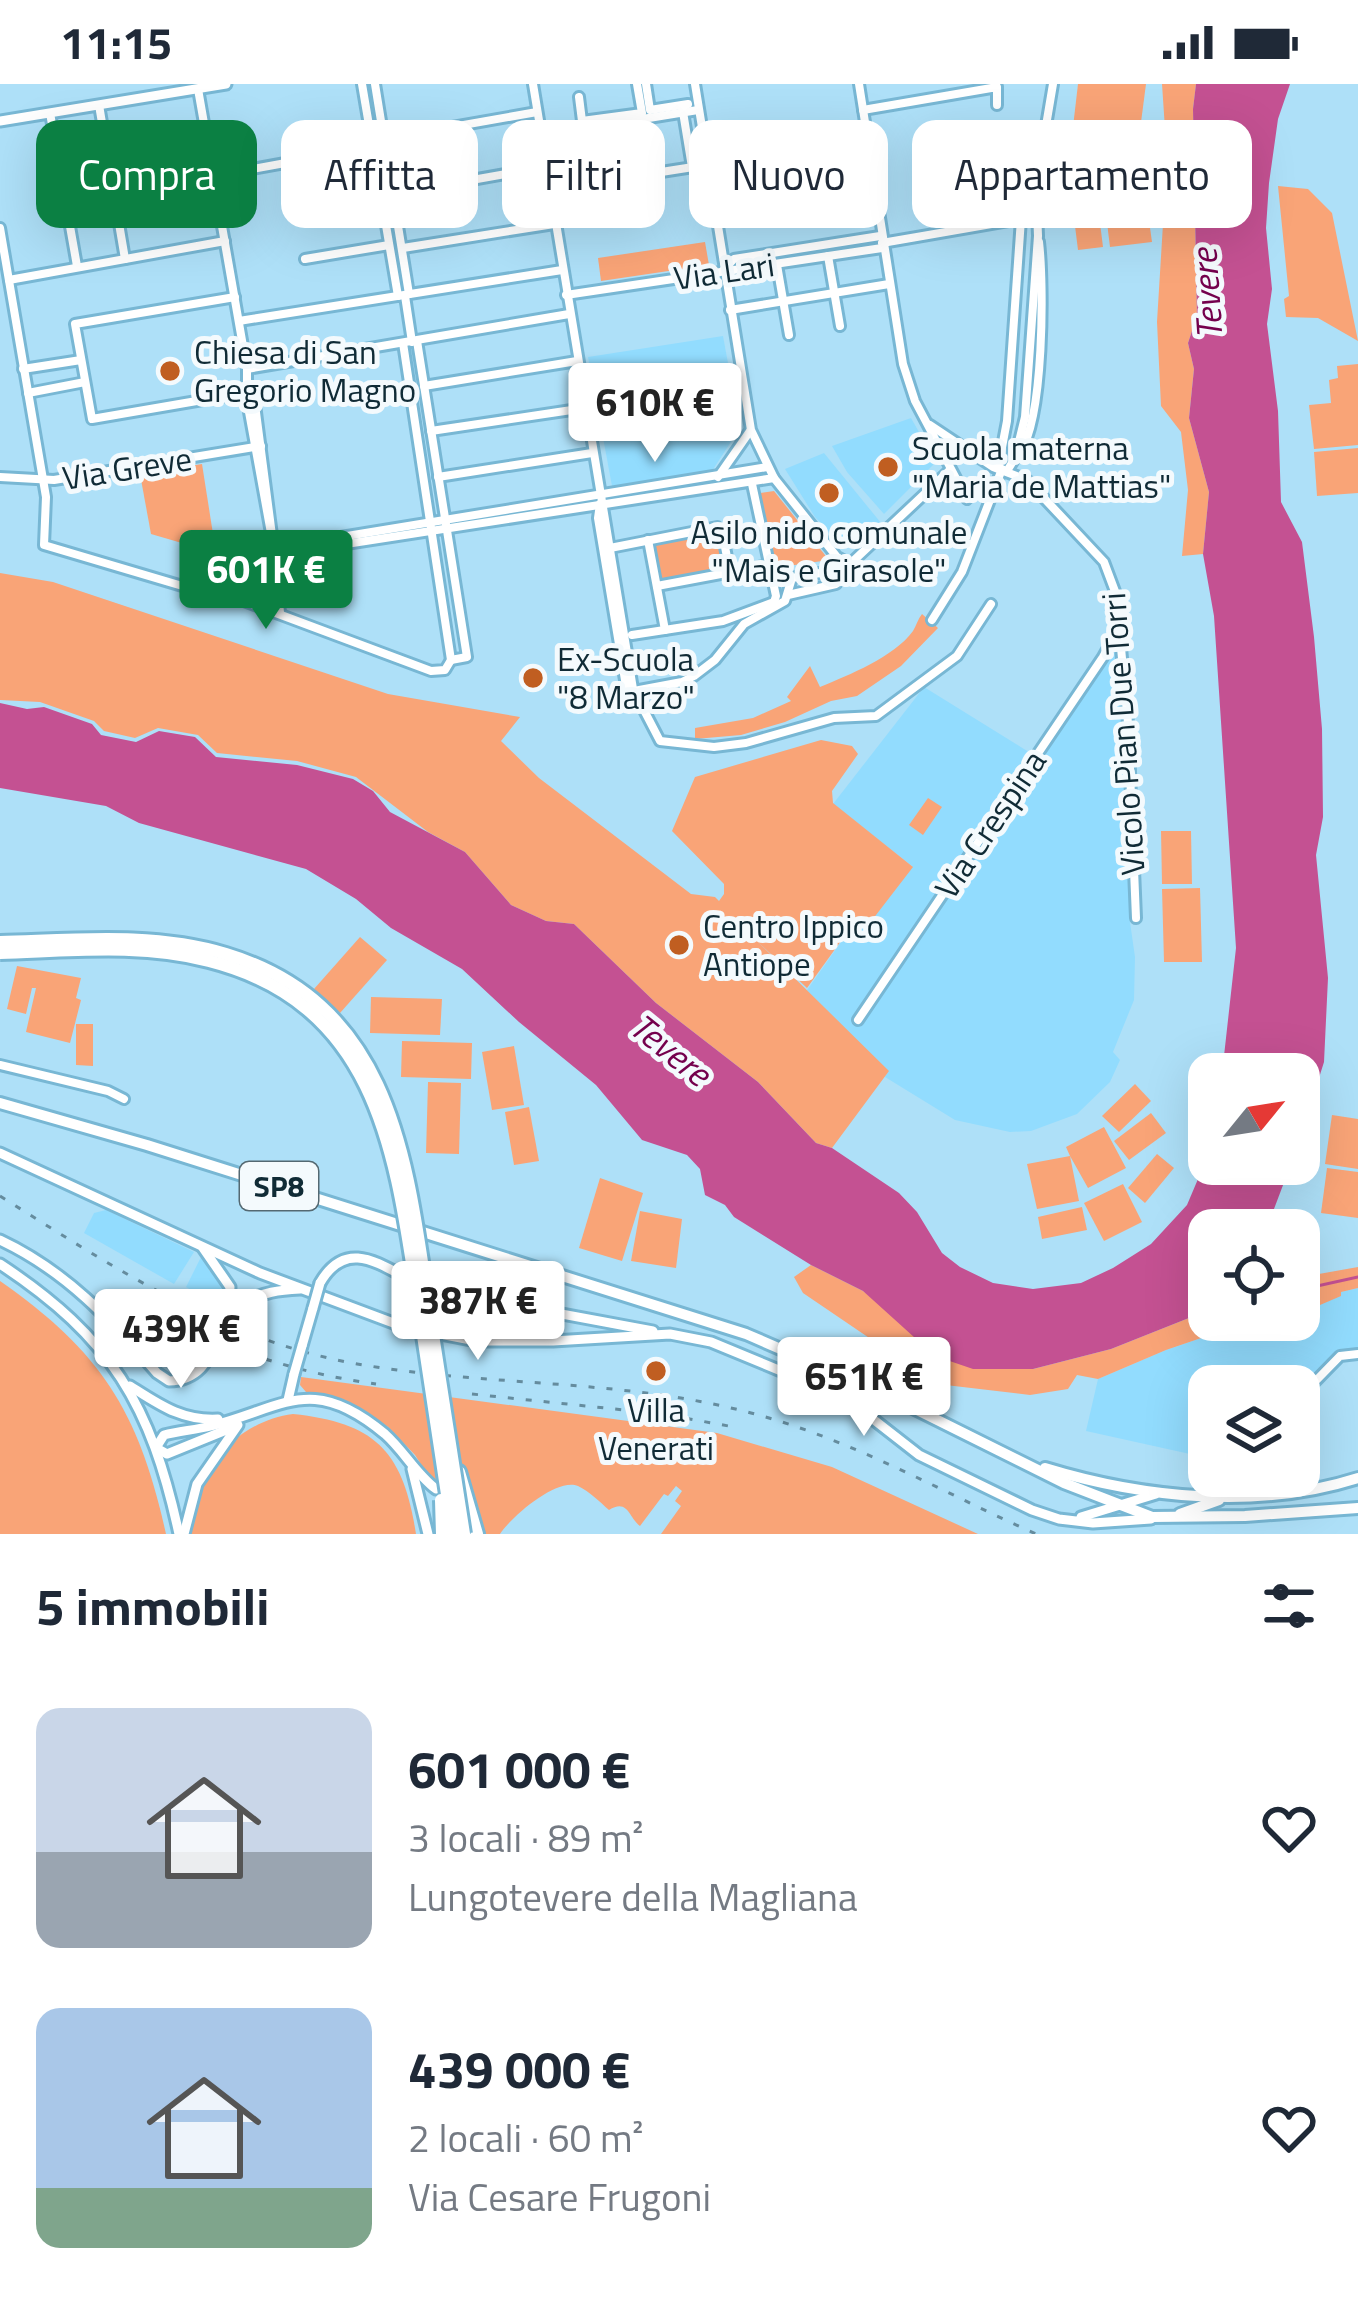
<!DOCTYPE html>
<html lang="it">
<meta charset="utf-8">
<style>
:root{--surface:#fff;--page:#f6f6f7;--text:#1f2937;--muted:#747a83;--accent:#0b8043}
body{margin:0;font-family:"Titillium Web",sans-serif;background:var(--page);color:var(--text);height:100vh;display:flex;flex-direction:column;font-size:45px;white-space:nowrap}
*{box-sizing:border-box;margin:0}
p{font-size:39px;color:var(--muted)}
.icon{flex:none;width:66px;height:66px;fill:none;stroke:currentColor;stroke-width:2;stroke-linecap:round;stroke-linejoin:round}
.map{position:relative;height:1450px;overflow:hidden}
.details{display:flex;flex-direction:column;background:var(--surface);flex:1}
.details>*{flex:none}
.hud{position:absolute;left:36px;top:36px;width:1287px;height:108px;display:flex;gap:24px}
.needle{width:78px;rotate:60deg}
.controls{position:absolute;left:1188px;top:969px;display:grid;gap:24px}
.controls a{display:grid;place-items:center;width:132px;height:132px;border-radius:24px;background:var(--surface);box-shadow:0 12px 48px #0002;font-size:60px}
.price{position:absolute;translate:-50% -102px;padding:0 27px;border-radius:12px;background:#fff;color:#222;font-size:39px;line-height:78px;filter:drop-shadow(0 3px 6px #0008)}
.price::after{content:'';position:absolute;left:50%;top:72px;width:36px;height:27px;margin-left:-18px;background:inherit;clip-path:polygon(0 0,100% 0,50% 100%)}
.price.selected{background:var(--accent);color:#fff}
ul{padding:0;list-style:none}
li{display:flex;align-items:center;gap:36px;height:300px;padding:0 36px}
li span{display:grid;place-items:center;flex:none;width:336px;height:240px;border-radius:24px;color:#555}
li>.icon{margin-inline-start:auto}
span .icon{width:144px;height:144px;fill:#fffc;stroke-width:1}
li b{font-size:51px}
h2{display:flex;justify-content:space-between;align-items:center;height:144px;padding:0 36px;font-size:51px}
.chip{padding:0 42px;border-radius:24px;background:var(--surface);box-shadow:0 12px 48px #0002;font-size:42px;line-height:108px}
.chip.selected{background:var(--accent);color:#fff}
.status{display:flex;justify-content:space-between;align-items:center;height:84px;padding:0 60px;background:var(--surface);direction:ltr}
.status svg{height:33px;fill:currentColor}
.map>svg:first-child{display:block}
.built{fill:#92dcfe}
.green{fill:#f9a477}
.water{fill:#c45192}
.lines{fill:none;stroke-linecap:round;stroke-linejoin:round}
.stream{stroke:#c45192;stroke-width:3}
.minor-casing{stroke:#78b7d4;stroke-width:14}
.tertiary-casing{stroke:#78b7d4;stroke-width:15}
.secondary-casing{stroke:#78b7d4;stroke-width:15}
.primary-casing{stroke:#78b7d4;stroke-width:16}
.trunk-casing{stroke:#78b7d4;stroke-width:18}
.minor{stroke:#fff;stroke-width:8}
.tertiary{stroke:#fff;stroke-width:9}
.secondary{stroke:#fff;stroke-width:9}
.primary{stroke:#fff;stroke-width:10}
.trunk{stroke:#fff;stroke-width:12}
.rail{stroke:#658c9e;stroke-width:3;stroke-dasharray:6 12;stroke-linecap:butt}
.secondary-bridge-casing{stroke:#78b7d4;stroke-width:15;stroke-linecap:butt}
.trunk-bridge-casing{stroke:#78b7d4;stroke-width:18;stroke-linecap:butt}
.secondary-bridge{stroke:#fff;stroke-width:9}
.trunk-bridge{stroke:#fff;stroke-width:12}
.poi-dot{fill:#c05e21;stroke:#f4fafd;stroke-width:4.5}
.labels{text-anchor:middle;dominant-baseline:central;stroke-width:10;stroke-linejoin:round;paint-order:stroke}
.shield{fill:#f4fafd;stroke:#546972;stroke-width:3}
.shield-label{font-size:30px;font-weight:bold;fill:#102b36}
.street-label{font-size:33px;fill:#102b36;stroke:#f4fafd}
.poi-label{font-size:33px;fill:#102b36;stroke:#f4fafd;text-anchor:start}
.water-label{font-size:36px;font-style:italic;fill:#74014d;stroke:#f4fafd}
</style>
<div class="status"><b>11:15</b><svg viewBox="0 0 49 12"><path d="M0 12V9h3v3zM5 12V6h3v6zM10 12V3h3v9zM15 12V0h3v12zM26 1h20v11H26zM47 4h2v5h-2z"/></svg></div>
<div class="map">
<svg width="1358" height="1450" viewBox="0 0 1358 1450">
<rect width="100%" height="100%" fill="#aee0f8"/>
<g class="built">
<path d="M723,252l17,92 -28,43 -100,15 -24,-129z"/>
<path d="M911,334l25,44 -52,52 -37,-42 -15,-26z"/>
<path d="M824,369l57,70 -29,23 -10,-1 -27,-28 -30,-48z"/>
<path d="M1103,564h23l9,132 5,140 -10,2 5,35 -1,43 -21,52 7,8 -10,22 -33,32 -46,17 -21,1 -55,-12 -70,-43 3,-6 -83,-78 50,-71 57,-56 -79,-62 91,-117 108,67z"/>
<path d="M106,1126l88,42 -20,32 -90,-51 10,-20z"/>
<path d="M202,1171l6,6 1,10h7l6,13 1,24 -37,-21z"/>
<path d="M1358,1204v61h-11l-14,8 -34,34v-5h-90v89l-3,-1 2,-16 -122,-27 12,-52 68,-29 88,-30h45v-11l14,-1 28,-16z"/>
</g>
<g class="green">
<path d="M1078,0h68l-9,69 -66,-9z"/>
<path d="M1162,0h34l-3,25 4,207 -9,27 6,26 -5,49 20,74 -6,62 -21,2 6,-66 -7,-58 -20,-26 -4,-84 6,-98 7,-20z"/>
<path d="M1143,93l9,65 -42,5 -8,-65z"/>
<path d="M1278,102l30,3 24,24 26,128 -40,-23 -32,-1 -2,-18 5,-3z"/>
<path d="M1097,115l6,48 -25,3 -6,-48z"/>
<path d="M705,158l4,23 -108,16 -3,-23z"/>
<path d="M1358,280v81l-44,4 -5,-44 22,-2 -2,-23 9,-2 -1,-12z"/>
<path d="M1358,364v45l-41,3 -3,-44z"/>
<path d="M202,380l14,89 -65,-19 -11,-60z"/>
<path d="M774,407l55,69 -55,8 -14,-75z"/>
<path d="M717,446l8,39 -63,11 -8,-39z"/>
<path d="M0,489l53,9 335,112 132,23 -19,24 38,37 152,116 24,3 4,4 5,-7v-10l-52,-53 23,-54 126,-37 31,6 6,8 -26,37 1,12 80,64 -47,61 -12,-5 -47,65 -49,-46 131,129 -57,77 -16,-5 -58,-61 -102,-79 -82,-79 -28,-3 -35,-16 -46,-53 -37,-20 -72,-55 -59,-16 -80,-8 -19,-18 -40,-7 -23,10 -31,-7 -10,-10 -54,-19 -40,-2z"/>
<path d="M922,530l16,14 -37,38 -44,30 -26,5 -46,21 -44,13 -46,4v-11l58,-10 38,-17 -4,-4 23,-31 10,21c29,-12 74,-30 93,-56 3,-5 5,-12 9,-17z"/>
<path d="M928,714l14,9 -19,28 -14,-10z"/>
<path d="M1161,747h30l1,53h-30z"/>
<path d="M1200,804l2,74h-38l-2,-73z"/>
<path d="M360,853l27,23 -47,53 -26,-24z"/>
<path d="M17,882l64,12 -5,20 5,2 -11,43 -44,-11 10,-44h-4l-6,26 -19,-5z"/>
<path d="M371,913l71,2 -2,36 -70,-2z"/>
<path d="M76,940h17v42l-17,-1z"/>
<path d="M402,957l70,2 -1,36 -70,-2z"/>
<path d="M514,962l10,59 -32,5 -10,-58z"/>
<path d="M428,998l33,1 -2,71 -33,-1z"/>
<path d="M1135,1000l16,17 -32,31 -17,-16z"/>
<path d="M529,1023l10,54 -25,4 -9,-53z"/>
<path d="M1151,1029l15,20 -37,27 -15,-19z"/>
<path d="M1332,1031l26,4v50l-33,-5z"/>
<path d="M1104,1043l22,41 -38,20 -18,-32 9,45 -42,8 -10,-45 43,-8 -4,-9z"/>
<path d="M1157,1070l17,14 -29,35 -17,-15z"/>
<path d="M1327,1084l31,4v46l-37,-5z"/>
<path d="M600,1094l43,15 -21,68 -43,-13z"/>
<path d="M1123,1100l19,38 -38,19 -20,-38z"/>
<path d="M1082,1123l5,23 -45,9 -4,-22z"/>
<path d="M640,1127l42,8 -6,49 -45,-7z"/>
<path d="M811,1181l52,26 29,22 141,56 78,-20 98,-39v10h45l-88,30 -68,29 -21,-4 -9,14 -38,6 -93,-11 -134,-91 -9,-16z"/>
<path d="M1358,1183v21l-17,4v4l-28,12 -14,1v-36l3,4z"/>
<path d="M0,1197c103,72 139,132 166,253h-166z"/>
<path d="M301,1293l416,56 115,34 146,67h-317l20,-28 -6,-5 7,-10 -6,-5 -8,10 -4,-2 -24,32c-11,-8 -12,-28 -31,-16 -9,-8 -20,-19 -31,-24 -21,-9 -67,31 -78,48h-20l-25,-41 -23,-11 -17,-27 -27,-28 -36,-23 -46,-12 -6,-7z"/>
<path d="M293,1330c84,9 110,38 123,120h-225c-3,-59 45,-113 102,-120z"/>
</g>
<g class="water">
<path d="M1196,0h94l-12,35 -9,64 -3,45 6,61 -5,35 11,87 3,91 21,40 12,95 8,92 1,88 -7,38 12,123 -4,84 -25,79v-67h-77l14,-126 -22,-332 -11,-62 6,-62 -20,-74 5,-49 -6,-26 9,-27 -4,-207z"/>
<path d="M0,619l27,6 17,-2 48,17 9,11 35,7 23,-11 36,6 21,20 81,8 56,14 20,12 17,21 75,40 46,53 35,16 28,3 82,79 102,79 58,61 16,5 67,45 18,19 25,41 18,14 33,16 40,6 48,-6 32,-15 38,-24 36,-39 22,-52v11h82l-25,66h-57v80l-98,39 -78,20h-60l-38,-13 -72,-65 -52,-26 -77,-48 -9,-12 -20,-10 -5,-26 -13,-14 -45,-15 -46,-55 -77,-63 -57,-53 -71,-41 -35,-29 -50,-30 -167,-46 -33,-17 -106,-18z"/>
</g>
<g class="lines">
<path class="stream" d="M1299,1206l59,-13"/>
<defs>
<g id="minor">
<path d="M362,0l36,212"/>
<path d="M375,0l34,210"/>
<path d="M533,0l100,605"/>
<path d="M646,0l4,26 38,-6"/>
<path d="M695,0l56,346 23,48 63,79 13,7"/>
<path d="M859,0l44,280 12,37 52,98"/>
<path d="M198,5l49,280v32l28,154 5,58"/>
<path d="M579,13l3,24 60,-8 -5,-29"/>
<path d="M99,21l26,154"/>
<path d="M863,26l134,-23v18"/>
<path d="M683,28l9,55"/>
<path d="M50,29l27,153"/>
<path d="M384,55l153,-27"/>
<path d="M704,67l161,-25"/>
<path d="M214,92l159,-29"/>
<path d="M561,103l-8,-46 3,-8 142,-23"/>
<path d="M559,104l147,-23"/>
<path d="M393,110l152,-27"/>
<path d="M304,130l77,-16"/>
<path d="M0,144l46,269 -2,48 189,56 8,-1 190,71 14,-1 6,-10"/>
<path d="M882,159l139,-24 14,-9"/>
<path d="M403,164l151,-24"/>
<path d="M828,172l12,70"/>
<path d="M305,175l84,-14"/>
<path d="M777,181l12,70"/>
<path d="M724,185l10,-10 146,-23"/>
<path d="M9,196l216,-39"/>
<path d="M566,211l316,-47"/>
<path d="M405,212l7,46"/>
<path d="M235,213l-160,27 17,95 157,-27"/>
<path d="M730,226l159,-26"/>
<path d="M239,237l323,-51"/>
<path d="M403,259l48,317 16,-3 -50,-316"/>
<path d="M23,285l58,-9"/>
<path d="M247,285l322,-55"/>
<path d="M424,302l153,-25"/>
<path d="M250,308l4,5 19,146"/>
<path d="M28,309l57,-11"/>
<path d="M930,341l63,42 34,13 77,82 12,32 12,129 8,195"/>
<path d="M431,347l154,-23"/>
<path d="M1020,368c24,-34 24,-167 19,-210"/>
<path d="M998,384l9,-47 14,-202"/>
<path d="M1007,387l8,-13 10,-41 13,-181 -2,-51 17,-101"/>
<path d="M0,393l54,3 207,-34"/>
<path d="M438,393l154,-24"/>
<path d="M718,393l32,-46"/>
<path d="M600,420l-2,14 28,168 8,5 26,50 54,6 32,-4 88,-25 42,-2 81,-60 34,-52"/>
<path d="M648,456l17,90"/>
<path d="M274,464l493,-81"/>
<path d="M610,464l107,-21 6,10 7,35"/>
<path d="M275,471l499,-77"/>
<path d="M657,502l112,-21"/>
<path d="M788,511l48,-11 14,-20 100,-94"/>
<path d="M241,516l-1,-28 38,9"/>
<path d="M932,536l30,-48 40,-103"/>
<path d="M632,551l91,-14 51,-19 2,-6 -24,-112"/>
<path d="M634,607l48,-9 12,-6 21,-16 29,-36 41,-23 7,-23 45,-8 13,-6"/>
<path d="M858,936l245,-363 16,-29"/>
<path d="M0,981l108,26 16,8"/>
<path d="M1299,1314l41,-42 18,-2"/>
<path d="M1206,1412l20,-20"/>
</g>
<g id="tertiary">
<path d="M0,1156c66,31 110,79 157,133l12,8c48,-1 44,-54 76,-78 16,-11 36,-13 55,-14"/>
<path d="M203,1164l27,39 -2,31"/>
</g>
<g id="secondary">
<path d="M0,37l226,-37"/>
<path d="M0,1069l260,120 144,54 72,14h77l117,-7 41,8 135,56 73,57 113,55 27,9 34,4 58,-4"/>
<path d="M0,1180c112,74 151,141 179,270"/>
<path d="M320,1199c26,-45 59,-19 92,-2 11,6 24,9 37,12l204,38"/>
<path d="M302,1262l11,-38"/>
<path d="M130,1302c30,19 52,35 88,33"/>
<path d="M288,1316l6,-26"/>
<path d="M157,1362l7,-11c15,-4 31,-5 47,-9 74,-19 101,-53 174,8 19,17 31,40 51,55"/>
<path d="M158,1365l9,5 69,-28"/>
<path d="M412,1385l16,65"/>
<path d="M1081,1433l75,-23"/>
<path d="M184,1450l13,-50 41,-59"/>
</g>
<g id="primary">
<path d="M0,1019l147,42 599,189 143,62 175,87 88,34 93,-1 113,-8"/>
<path d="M1045,1384c98,30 213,42 313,10"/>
<path d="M1180,1430l39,-14"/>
</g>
<path id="trunk" d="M459,1388l18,62"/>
</defs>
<use href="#minor" class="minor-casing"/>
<use href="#tertiary" class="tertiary-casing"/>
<use href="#secondary" class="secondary-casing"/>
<use href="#primary" class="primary-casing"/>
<use href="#trunk" class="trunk-casing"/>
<use href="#minor" class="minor"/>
<use href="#tertiary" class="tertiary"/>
<use href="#secondary" class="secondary"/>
<use href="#primary" class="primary"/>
<use href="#trunk" class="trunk"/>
<g class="rail">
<path d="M0,1112c113,71 219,142 352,167 132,24 269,15 399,50 100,26 191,79 285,121"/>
<path d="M135,1216c75,45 155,72 241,84"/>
<path d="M472,1310l190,20 72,13"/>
</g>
<defs>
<g id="secondary-bridge">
<path d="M313,1224l7,-25"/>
<path d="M294,1290l8,-28"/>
</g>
<g id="trunk-bridge">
<path d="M0,858c75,-2 154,-10 226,12 168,51 181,209 203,355 12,75 24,150 35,225"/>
<path d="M0,869c69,-2 142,-10 209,8 173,44 187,199 210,348 11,75 22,150 34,225"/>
<path d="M441,1416l1,34"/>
</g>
</defs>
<use href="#secondary-bridge" class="secondary-bridge-casing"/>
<use href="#trunk-bridge" class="trunk-bridge-casing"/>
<use href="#secondary-bridge" class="secondary-bridge"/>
<use href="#trunk-bridge" class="trunk-bridge"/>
</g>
<g class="poi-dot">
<circle cx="170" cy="287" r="12"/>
<circle cx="888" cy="383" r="12"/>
<circle cx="829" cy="409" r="12"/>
<circle cx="533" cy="594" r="12"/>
<circle cx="679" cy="861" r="12"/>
<circle cx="656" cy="1287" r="12"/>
</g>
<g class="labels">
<rect class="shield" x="240" y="1078" width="78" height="48" rx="9"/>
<g class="shield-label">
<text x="279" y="1102">SP8</text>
</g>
<g class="street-label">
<text transform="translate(724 187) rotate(-8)">Via Lari</text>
<text transform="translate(127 384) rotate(-9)">Via Greve</text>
<text transform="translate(1123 650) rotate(-94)">Vicolo Pian Due Torri</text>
<text transform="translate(990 740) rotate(-56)">Via Crespina</text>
</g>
<g class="poi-label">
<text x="194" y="268">Chiesa di San<tspan x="194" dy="38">Gregorio Magno</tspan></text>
<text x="912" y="364">Scuola materna<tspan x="912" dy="38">"Maria de Mattias"</tspan></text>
<text x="829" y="448" text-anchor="middle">Asilo nido comunale<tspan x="829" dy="38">"Mais e Girasole"</tspan></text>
<text x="557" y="575">Ex-Scuola<tspan x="557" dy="38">"8 Marzo"</tspan></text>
<text x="703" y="842">Centro Ippico<tspan x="703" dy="38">Antiope</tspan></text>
<text x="656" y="1326" text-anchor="middle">Villa<tspan x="656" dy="38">Venerati</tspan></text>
</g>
<g class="water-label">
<text transform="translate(1206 210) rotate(-94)">Tevere</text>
<text transform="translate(671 965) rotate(39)">Tevere</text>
</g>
</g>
</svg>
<div class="controls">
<a><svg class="needle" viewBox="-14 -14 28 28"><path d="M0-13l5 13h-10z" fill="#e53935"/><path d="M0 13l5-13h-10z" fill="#747a83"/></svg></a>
<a><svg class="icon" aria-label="locate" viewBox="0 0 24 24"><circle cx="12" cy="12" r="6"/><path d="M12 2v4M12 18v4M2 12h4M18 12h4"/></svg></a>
<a><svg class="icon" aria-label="layers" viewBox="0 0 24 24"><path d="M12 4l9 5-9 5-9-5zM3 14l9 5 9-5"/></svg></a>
</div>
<b class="price" style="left:655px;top:381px">610K €</b>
<b class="price selected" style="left:266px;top:548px">601K €</b>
<b class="price" style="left:478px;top:1279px">387K €</b>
<b class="price" style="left:181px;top:1307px">439K €</b>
<b class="price" style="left:864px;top:1355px">651K €</b>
<div class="hud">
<a class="chip selected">Compra</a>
<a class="chip">Affitta</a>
<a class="chip">Filtri</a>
<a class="chip">Nuovo</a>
<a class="chip">Appartamento</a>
</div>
</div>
<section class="details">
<h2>5 immobili<svg class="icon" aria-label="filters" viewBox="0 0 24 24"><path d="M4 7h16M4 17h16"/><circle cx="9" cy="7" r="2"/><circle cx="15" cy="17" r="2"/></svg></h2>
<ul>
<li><span style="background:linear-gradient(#c9d6e8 60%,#9aa5b1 0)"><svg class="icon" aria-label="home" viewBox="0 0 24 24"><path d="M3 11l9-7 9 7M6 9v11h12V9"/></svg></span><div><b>601 000 €</b><p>3 locali · 89 m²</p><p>Lungotevere della Magliana</p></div><svg class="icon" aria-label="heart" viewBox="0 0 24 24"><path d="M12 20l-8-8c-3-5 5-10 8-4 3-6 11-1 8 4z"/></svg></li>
<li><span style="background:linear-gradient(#a9c7e8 75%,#7fa58c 0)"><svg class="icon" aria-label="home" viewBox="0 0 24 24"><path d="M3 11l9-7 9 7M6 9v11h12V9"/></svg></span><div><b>439 000 €</b><p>2 locali · 60 m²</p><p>Via Cesare Frugoni</p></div><svg class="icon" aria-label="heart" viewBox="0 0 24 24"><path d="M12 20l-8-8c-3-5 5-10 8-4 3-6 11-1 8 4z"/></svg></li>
</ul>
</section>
